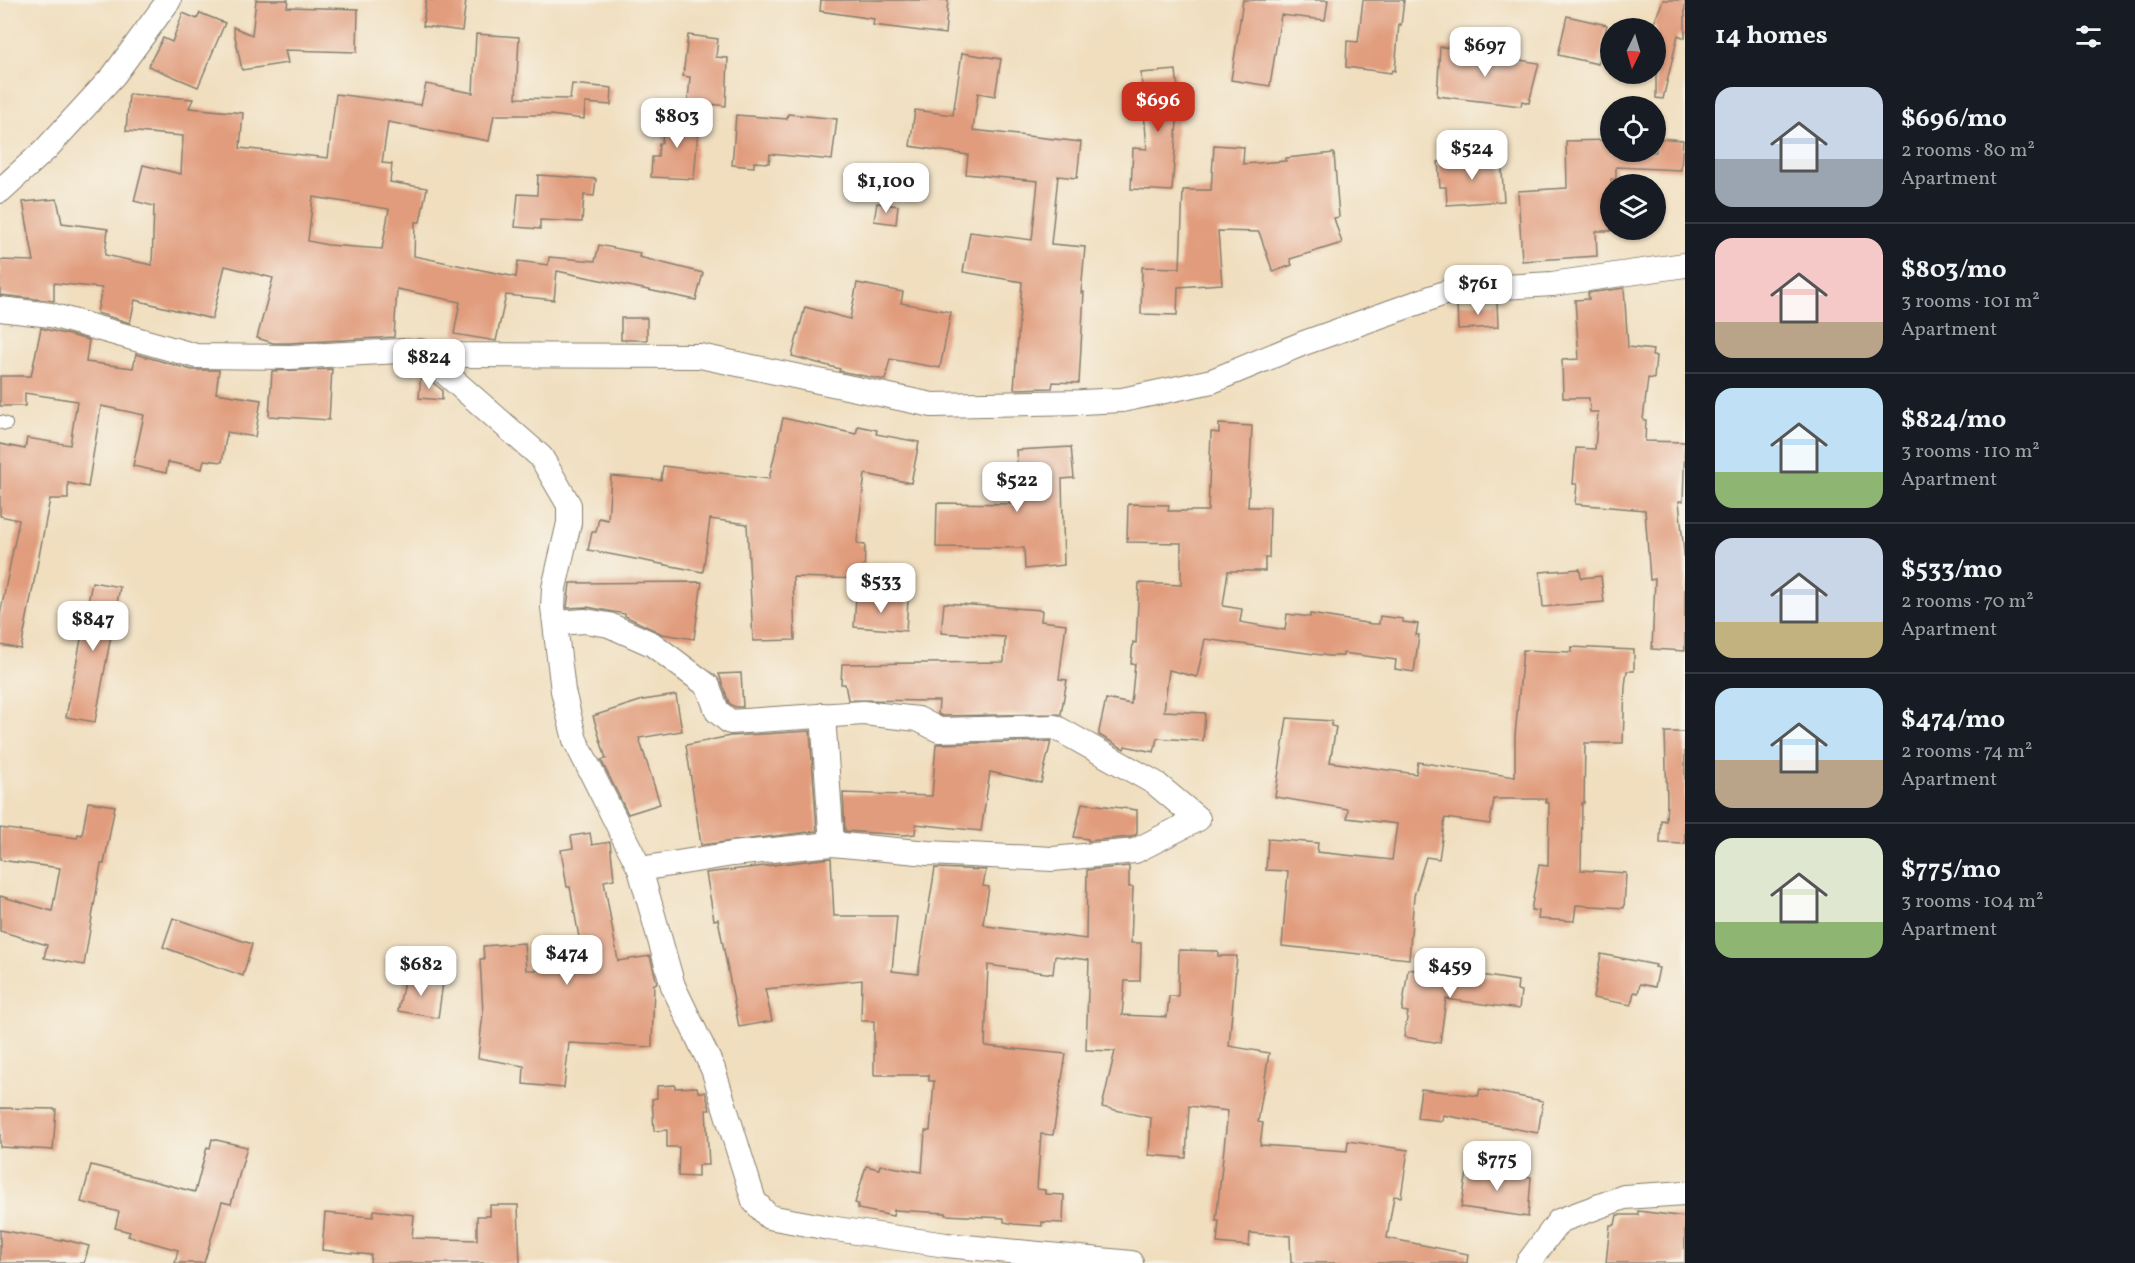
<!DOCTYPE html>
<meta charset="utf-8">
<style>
:root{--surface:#171b24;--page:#20242c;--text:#f1f3f6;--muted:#9ea1a6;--line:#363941;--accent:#c8321e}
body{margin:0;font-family:Vollkorn,serif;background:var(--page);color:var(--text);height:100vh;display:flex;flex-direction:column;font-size:22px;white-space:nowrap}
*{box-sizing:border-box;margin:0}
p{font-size:20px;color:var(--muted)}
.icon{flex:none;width:33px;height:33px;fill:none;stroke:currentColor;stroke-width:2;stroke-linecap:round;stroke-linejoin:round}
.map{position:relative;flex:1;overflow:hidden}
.details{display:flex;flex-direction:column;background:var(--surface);width:450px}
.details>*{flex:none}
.needle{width:39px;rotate:185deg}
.tools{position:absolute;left:1600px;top:18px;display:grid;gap:12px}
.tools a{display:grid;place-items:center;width:66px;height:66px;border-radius:50%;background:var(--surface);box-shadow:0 2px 4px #0004;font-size:30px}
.price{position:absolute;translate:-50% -51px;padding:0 14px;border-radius:12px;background:#fff;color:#222;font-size:20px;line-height:39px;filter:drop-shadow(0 2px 3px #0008)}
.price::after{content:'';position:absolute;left:50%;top:36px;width:18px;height:14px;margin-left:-9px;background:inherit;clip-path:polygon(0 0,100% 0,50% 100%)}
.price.active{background:var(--accent);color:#fff}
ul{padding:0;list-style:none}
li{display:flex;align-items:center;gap:18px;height:150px;padding:0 30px}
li+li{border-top:2px solid var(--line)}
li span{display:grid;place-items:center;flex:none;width:168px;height:120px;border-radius:18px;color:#555}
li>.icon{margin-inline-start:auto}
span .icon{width:72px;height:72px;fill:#fffc;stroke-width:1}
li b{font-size:26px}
h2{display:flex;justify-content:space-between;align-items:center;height:72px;padding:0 30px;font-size:26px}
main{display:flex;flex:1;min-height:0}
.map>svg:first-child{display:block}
.building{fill:#e19c7d;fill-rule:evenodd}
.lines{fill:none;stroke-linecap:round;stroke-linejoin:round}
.lane-casing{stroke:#867d6d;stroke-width:14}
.street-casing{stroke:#867d6d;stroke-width:26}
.lane{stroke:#fff;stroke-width:12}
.street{stroke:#fff;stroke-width:24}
</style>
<main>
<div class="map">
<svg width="1685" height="1263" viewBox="0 0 1685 1263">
<rect width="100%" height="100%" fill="#f7f3e8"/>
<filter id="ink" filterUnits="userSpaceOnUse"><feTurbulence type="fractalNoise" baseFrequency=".0167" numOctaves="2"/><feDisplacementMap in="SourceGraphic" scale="12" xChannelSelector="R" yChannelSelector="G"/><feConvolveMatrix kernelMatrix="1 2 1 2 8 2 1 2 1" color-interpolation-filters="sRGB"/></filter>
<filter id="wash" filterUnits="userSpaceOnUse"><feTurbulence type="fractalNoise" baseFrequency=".008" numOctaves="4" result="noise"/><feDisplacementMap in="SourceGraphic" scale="24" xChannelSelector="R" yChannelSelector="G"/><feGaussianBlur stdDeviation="1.35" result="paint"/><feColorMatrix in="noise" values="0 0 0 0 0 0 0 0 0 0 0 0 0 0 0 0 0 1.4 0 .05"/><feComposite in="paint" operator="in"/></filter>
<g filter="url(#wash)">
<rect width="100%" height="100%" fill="#f0debe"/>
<g id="blocks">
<g class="building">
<path d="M256,0h32l-1,7 71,2 -1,43 -72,-2 3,13 -46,7 -9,-43 19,8z"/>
<path d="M426,0h40l-4,31 -39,-5z"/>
<path d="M821,0h127l-3,34 -72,-9 1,-6 -54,-8z"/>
<path d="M1243,0h85l-3,20 -44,-5 -11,71 -39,-6z"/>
<path d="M1363,0h41l-3,25 -2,-1 -4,47 -3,-1 -1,3 -45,-6 1,-26 11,1z"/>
<path d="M1663,0h22v38l-7,-3 -15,64 -7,-1v-71l-3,-1z"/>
<path d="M183,13l14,6 3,-6 25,10 -27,64 -50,-21 15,-28 9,4z"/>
<path d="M1567,16l40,9 -9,39 -40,-9z"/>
<path d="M476,34l43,3 -3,61 54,1 2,-15 40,4 -1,17 -26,-2 -1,16 -34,-4h-56l-5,26 -101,-19 -6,41 10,1 -2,18 37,6 -7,34h-5l-1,34 102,21 2,-16 30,4 1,-8 46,4 4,-16 41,8 -1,4 64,16 -7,27 -139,-29 -3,29 -48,-5 -10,46 -42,-7 6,-32 -63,-13 -3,48 -104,6h-17l-16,-5 16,-60 -48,-12 -13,53 -77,-19 -5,23 -33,-10 5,-25 -48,-5v18l-54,-6v-35l34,1 -11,-59 34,-3 5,24 46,6 -3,26 47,10 2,-59 -20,-5 9,-36 38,9 2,-38 -57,-5 3,-37 64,5 -4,9 54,5 -3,35 88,10 8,-64 85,11 5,-21 47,9zM313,197l76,12 -7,40 -54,-4 -20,-4z"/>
<path d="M688,35l30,4 -2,18 12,1 -2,48 -38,-5 2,-24 -7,-1z"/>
<path d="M1440,47l28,1v3h5l-1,7 33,5 1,-5 33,5 -10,40 -7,-2 -1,5 -84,-10z"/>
<path d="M962,53l39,6 -6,37 -17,-3 -5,37 108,12 -4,36 -19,-2 -7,68 34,3 -4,46 3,-1 -5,91 -26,-1 -1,6 -38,1 8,-107 -59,-10 7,-40 62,8 6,-59 -72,-7 2,-19 -58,-9 5,-36 38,5z"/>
<path d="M1176,70l5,50 -4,1 -5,70 -41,-2 2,-41 14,1 -6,-76z"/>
<path d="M788,114l49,5 -5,41 -62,-6 -1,9 -15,-1v5l-22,-2 4,-50 51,4z"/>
<path d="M664,116l35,2 -5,61 -43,-2 1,-20h6l1,-14h3z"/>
<path d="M1656,138l27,2 -2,30 -65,-3v12h-5v52h-15l1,25 -75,5 -4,-70 49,-3 -1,-47 45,-1v12h45z"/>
<path d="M1214,145l30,2 -1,17 43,-3v-3l48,-5 5,64 -5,1 8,25 -52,16 2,6 -19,7 -14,-40 -41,-1 4,53 -44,3 -1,28 -36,-1 1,-47 38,1 3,-78h28z"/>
<path d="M1501,157l3,44 -57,4 -1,-18h-6l-2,-25z"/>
<path d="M538,175l58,4 -2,17 -10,-1 -2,27 -42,-2v9l-25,-2 3,-33 19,1z"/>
<path d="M877,203l21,3 -2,18 -22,-3z"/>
<path d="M857,283l46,9 -2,11 50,9 -11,56 -50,-9 -5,21 -46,-9 1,-2 -48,-13 13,-49 45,12z"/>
<path d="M1624,288l4,59 25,3 -1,6h4l-2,23 -6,-1 -5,42h3l-1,21 40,1 -2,59h-4l6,63v87l-33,-2 3,-70 -5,1 -5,-70 -70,-6 2,-20h-4l3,-36 19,1 3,-37h-8l-1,-14h-26l-1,-38 17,-1 -4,-59 14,-1 -1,-6z"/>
<path d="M1497,302l1,25 -40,2 -1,-25z"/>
<rect x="621" y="318" width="26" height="22"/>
<path d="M41,328l48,12 -3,22 47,6 3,-14 56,16h27l-3,23 45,7 -6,37 -28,-5 -5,30 -18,-2 -2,9 -34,-7 -2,11 -33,-7 11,-51 -43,-9 -13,81 -20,-4v16h-18l-29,150 -21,-4v-30l19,-95 -19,-4v-72l25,5 2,-11 43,7 7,-44 -52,-8v13h-25v-30h31z"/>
<path d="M332,369l-3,51 -60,-4 3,-45z"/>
<path d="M421,373l21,17v10l-23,-2z"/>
<path d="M783,418l73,16 2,-8 19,4 -1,4 43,8 -8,41 -46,-9 -8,67 1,3 7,1 -1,34 -71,-2 2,63 -42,1 -6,-117 -37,-5 -7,53 -115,-22 4,-18h4l3,-14 9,2 3,-44 50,4 2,-14 106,13z"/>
<path d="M1219,424l33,2 -4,81h22l-1,51h-4v13h-37l-5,35 19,3 -2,13 45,8 2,-16 23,3v-3l62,10h7l1,-8 23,3v3l15,2 -2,11h3l-5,37 -19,-3 1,-9 -53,-7v3h-14l-124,-17 -8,38 -28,-7 -5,41 41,2 -2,28 -46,-3 -3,14 -29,-6 -1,3 -25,-14v-4l7,-32 25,5 4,-40h-4l2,-22 3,1 3,-60 42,2v-42l-54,-1 1,-38 41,1 -1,6h40l3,-79 8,1z"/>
<path d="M1071,447l3,31 -12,1 2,86 -39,4 -1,-21 -88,-1 1,-44 83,1 -4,-54z"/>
<path d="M1580,569l1,9 20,-2 3,26 -61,5 -3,-35z"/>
<path d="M92,582l28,5 -25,135 -29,-5z"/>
<path d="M702,582l-8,57 -32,-5 -37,-18v-2l-38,-7 -20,1 3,-25z"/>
<path d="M856,596l52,4 -2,31 -52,-4z"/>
<path d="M944,603l98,7 -1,11 25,3 -7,55 8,1 -6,34 -119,2 -4,-2 1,-13 -91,-1 -3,-16h-4l1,-20 162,-2 1,-25 -64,-4z"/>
<path d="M1571,647l63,3v21h-7l-2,15 -2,57h-38l-1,60h-2l-1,67 45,3 -2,35 -48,-3 -2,16 -36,-2 1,-8 -8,-1 8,-45 9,1 1,-63h-3v-4h-52l-4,25 -45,-6 -6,41 -13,-2 -12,39 -5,63 -127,-13 6,-75 -22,-1 2,-31 50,4 -1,9 75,8 5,-36 -50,-6 1,-9 -73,-12 12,-79 45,3 -1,5 5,1 -6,35 86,12 2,-12 97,15v-41l8,-86 48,2z"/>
<path d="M741,673l2,34h-8l-6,-4 -10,-29z"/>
<path d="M676,695l6,36 -43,7 21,66 -32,10 -27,-54 5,-1 -13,-43 50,-16z"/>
<path d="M810,731l7,100 -116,14 -15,-100 44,-9z"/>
<path d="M1665,732h20v112l-25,-1 1,-23 5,1 1,-19z"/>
<path d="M1051,741l-10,42 -51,-11 -9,59 -65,-7 -1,10 -11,1 -59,-4 -2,-38 89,3 4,-52z"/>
<path d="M88,802l27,4 -11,58h-3l-17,101 -40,-7 3,-13 -47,-14v-35l52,15 8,-43 -60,-8v-32l77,10 1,-4 4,1z"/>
<path d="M1082,803l55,7v24l-6,3 -43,4v-2l-14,-2z"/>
<path d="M590,833l2,12 18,-3 4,37 -10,2 14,80 32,-5 7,27 -3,1 -2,63 -83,-4 -5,45 -41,-4 1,-18 -46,-8 5,-45 -3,-54h4l-1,-13 41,-3 2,27 59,1 -15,-84h-3l-6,-37 12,-2 -2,-12z"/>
<path d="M831,858l3,58h63l-5,55 26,3 17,-106 51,2 -3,16 6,1 -6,36 4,3 99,13 1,-69 42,-4v21h4l-2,56h10l-1,38h-15l-3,34 45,2 2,-21h9l1,-46 39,1v5h19l-8,90 40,7 -11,69 5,1 -3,22 87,6 1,-10 60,9 -7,47 -7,-1 -7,42 81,16 -1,9h-176l-1,-27 -40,-3 -1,13 -32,-3 2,-22h-3l12,-110 -39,-5 -3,52 -37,-3 2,-37 -49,-11 13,-56 -29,-1 3,-90 -34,-4 -2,18 -65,-9 -3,81 81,8 -13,81 -12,-1 -4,55 8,1v4l19,1 -1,28 -21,-1v4l-28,-2 -10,-2v-4l-58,-3v-2l-52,-3 -1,6 -35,-7v-5l-3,-1 11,-37 13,3 1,-4 42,7 3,-41h5l4,-50h-5v-6h-55v-54h-13l1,-41 -97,9 7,32 -33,6 -21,-108 -4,1 -8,-47z"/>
<path d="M173,918l79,26 -9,32 -80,-29z"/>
<path d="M1601,954l55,11 -1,2 4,1 -4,19 -15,-3 -2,9 -4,-1 -3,13 -38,-7z"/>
<path d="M1408,969l66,11 1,-6 43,7 -1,9 4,1 -2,18 -73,-10 -6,44 -36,-6 4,-25 -6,-1z"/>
<path d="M405,977l38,6 -5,35 -40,-7z"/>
<path d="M675,1085v3l22,-1 1,5h7l4,13 1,5h-4l3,55h-11v12l-20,-1 1,-29h-12v-17l-13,1 -2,-32 5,-1v-12z"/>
<path d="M1421,1089l57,7 2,-7 63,12 -5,32 -95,-18 -1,6 -25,-3z"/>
<path d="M0,1108l56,1 -3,41 -53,-3z"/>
<path d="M212,1139l35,8 -16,57 -9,-2 -18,61h-29l3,-13 -50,-14 2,-4 -15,-4 4,-16 -38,-10 10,-37 104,27 12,-45 3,1z"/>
<path d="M1468,1166l63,11 -3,40 -67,-10z"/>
<path d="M490,1205h28l2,58h-150l1,-8 -49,-5 3,-37 48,4 1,-7 40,5 -2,23 65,2v-24h13z"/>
<path d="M1638,1211l47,6v46h-79l4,-38h5l2,-10h21z"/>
<path d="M0,1230l61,11 1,-2 27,7 -5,17h-84z"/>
</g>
</g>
</g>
<g filter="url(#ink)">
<use href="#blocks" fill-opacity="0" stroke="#867d6d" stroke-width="1.5"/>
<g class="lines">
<defs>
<path id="lane" d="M0,422l6,2"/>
<g id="street">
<path d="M0,191l46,-42 68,-74 55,-75"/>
<path d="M0,309l51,6 145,41 94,1 110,-6 54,4 246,1 232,49 150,-3 40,-2 90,-19 92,-38 149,-53 99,-6 133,-19"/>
<path d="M420,351l121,106 28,48v18l-15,65 -1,19 10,84 12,49 65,129 33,117 40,83 41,132 15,16 60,11 117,17 185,18"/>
<path d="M557,623l28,-2 24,4 43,19 56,42 9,25 13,11 133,-9 55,6 21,11 116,-3 100,56 43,36 -63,32 -82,8 -125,-6 -96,-9 -99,10 -93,15"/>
<path d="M823,715l9,129"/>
<path d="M1528,1263l31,-42 65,-24 61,-4"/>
</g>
</defs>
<use href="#lane" class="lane-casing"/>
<use href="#street" class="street-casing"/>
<use href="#lane" class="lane"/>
<use href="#street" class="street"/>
</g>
</g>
</svg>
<div class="tools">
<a><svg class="needle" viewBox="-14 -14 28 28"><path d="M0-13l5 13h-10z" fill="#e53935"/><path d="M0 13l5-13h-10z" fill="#9ea1a6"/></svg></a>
<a><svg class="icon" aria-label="locate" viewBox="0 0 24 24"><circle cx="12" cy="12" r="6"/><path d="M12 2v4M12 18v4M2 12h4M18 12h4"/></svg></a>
<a><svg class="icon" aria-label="layers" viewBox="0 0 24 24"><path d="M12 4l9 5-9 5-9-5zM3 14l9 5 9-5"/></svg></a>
</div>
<b class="price" style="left:1485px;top:78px">$697</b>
<b class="price active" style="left:1158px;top:133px">$696</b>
<b class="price" style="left:677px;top:149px">$803</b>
<b class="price" style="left:1472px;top:181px">$524</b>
<b class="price" style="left:886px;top:214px">$1,100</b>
<b class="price" style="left:1478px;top:316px">$761</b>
<b class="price" style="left:429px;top:390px">$824</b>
<b class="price" style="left:1017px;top:513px">$522</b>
<b class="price" style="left:881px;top:614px">$533</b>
<b class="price" style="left:93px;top:652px">$847</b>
<b class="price" style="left:567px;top:986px">$474</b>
<b class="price" style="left:421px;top:997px">$682</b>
<b class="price" style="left:1450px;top:999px">$459</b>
<b class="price" style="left:1497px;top:1192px">$775</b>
</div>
<section class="details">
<h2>14 homes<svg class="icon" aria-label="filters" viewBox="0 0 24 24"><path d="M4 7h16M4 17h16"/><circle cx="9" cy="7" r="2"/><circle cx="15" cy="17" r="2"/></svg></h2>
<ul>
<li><span style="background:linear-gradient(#c9d6e8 60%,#9aa5b1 0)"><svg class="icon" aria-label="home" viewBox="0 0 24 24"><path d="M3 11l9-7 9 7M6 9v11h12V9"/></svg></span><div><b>$696/mo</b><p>2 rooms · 80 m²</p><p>Apartment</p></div></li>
<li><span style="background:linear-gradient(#f6c9c9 70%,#b9a48a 0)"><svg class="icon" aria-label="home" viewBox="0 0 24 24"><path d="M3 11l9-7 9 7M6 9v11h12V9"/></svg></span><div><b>$803/mo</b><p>3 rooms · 101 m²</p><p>Apartment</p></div></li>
<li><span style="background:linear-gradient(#bfe0f5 70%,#8fb573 0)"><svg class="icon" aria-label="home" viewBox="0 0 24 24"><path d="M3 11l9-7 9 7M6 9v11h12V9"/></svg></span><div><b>$824/mo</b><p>3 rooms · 110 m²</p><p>Apartment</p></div></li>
<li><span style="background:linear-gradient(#c9d6e8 70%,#c2b280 0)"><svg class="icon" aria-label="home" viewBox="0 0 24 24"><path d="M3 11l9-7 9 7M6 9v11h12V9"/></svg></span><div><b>$533/mo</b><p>2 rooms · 70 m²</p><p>Apartment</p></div></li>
<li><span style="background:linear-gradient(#bfe0f5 60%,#b9a48a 0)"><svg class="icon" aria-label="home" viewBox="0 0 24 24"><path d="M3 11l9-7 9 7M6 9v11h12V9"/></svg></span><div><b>$474/mo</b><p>2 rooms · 74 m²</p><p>Apartment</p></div></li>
<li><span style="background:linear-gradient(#dfe7d0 70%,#8fb573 0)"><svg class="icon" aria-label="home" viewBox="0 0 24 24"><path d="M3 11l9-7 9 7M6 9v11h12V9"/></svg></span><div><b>$775/mo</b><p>3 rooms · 104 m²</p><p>Apartment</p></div></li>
</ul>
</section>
</main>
